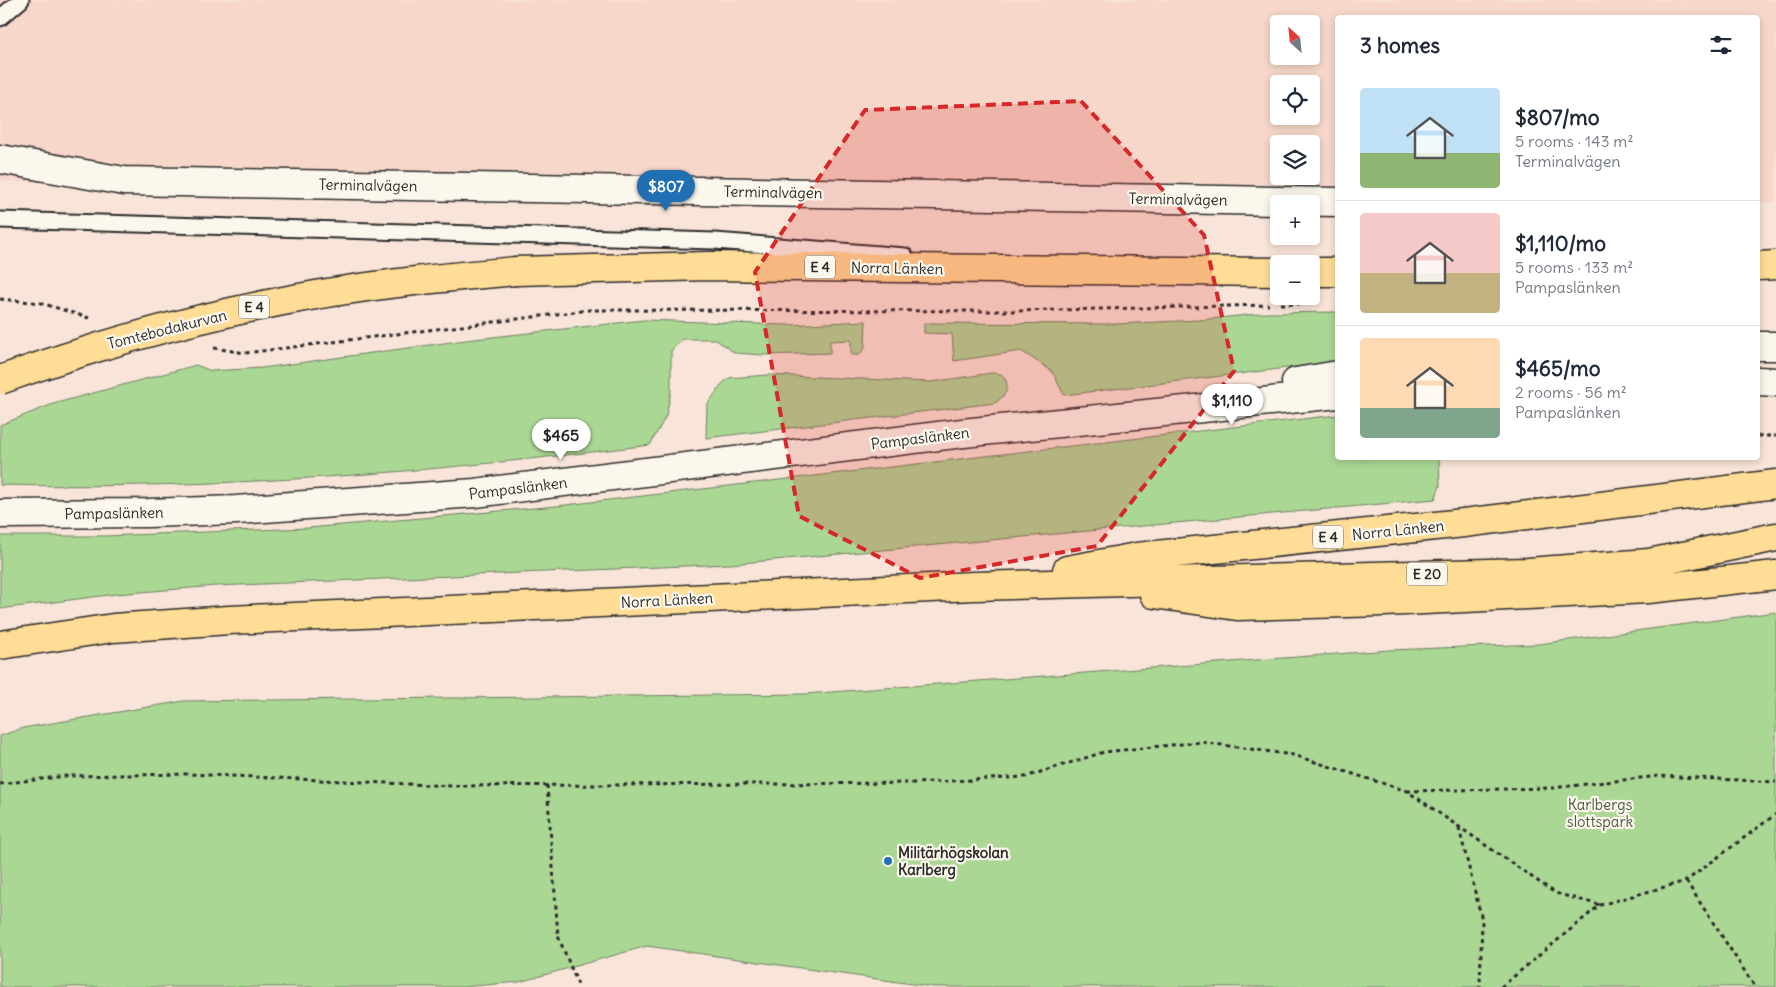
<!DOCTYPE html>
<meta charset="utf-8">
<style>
:root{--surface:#fff;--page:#f6f6f7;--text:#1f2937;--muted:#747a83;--line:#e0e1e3;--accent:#1f6fb2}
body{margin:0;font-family:Delius,sans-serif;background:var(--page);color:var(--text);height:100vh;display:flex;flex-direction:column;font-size:19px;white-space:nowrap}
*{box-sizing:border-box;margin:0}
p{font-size:16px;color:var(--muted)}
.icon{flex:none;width:28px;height:28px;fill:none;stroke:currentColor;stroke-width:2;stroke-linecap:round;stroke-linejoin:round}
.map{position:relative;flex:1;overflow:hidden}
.drawer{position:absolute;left:1335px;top:15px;width:425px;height:445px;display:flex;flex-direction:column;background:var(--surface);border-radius:5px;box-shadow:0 2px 8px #0003}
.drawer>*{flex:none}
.needle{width:32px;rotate:333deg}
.controls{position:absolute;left:1270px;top:15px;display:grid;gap:10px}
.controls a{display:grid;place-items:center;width:50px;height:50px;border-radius:5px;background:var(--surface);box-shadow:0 2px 8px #0003;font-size:25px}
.price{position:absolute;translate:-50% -42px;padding:0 11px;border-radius:18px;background:#fff;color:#222;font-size:16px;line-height:32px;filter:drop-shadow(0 1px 2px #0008)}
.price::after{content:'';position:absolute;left:50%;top:30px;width:15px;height:11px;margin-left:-8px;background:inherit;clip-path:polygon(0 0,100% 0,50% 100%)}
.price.current{background:var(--accent);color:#fff}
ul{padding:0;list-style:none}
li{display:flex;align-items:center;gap:15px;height:125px;padding:0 25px}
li+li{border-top:1px solid var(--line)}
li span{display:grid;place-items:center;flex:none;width:140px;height:100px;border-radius:5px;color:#555}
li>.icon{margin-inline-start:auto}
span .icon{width:60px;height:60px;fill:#fffc;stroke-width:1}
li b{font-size:21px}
h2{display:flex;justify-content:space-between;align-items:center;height:60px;padding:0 25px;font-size:21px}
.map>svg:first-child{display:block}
.built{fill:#f6d7ca;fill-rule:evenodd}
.green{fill:#abd795;stroke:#6b8160}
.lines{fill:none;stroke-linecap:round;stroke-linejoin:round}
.service-casing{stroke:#2b2b2b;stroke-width:19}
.minor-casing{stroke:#2b2b2b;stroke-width:31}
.secondary-casing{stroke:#2b2b2b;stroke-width:31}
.motorway-casing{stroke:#2b2b2b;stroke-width:31}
.path{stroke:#2b2b2b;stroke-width:3;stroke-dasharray:4 4;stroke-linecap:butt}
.service{stroke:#fbf7ec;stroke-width:15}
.minor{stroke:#fbf7ec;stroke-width:28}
.secondary{stroke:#fbf7ec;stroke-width:28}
.motorway{stroke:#ffdd96;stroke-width:28}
.motorway-bridge-casing{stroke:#2b2b2b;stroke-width:31;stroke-linecap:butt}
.motorway-bridge{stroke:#ffdd96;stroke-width:28}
.marked{fill:#d62828;fill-opacity:0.2;stroke:#d62828;stroke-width:4;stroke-dasharray:10 6;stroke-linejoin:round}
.poi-dot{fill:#1f6fb2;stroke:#fbf7ec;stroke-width:2}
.labels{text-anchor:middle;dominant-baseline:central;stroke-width:4.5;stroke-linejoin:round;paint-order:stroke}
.shield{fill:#fbf7ec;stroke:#696865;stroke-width:1}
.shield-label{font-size:14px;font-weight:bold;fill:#2b2b2b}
.street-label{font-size:15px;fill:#2b2b2b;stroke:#fbf7ec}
.park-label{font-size:15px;fill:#4b5646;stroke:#fbf7ec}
.poi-label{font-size:15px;font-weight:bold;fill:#2b2b2b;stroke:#fbf7ec;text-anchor:start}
</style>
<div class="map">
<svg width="1776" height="987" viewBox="0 0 1776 987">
<rect width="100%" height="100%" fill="#f8e4d8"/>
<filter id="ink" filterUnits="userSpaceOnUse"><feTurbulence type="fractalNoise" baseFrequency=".02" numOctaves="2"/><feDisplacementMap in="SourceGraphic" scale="10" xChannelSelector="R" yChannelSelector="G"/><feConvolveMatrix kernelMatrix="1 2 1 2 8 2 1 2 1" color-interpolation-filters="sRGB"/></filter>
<g filter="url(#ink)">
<path class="built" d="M0,0h1776v202l-18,1v-185h-420l-1,195 -1337,-32zM1279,24h32v32h-32zM1279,84h32v32h-32zM1279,144h32v32h-32z"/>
<g class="green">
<path d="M1337,312v50l-273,33 -12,-24 -31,-20 -67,10 -2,-27 -28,-1v-10l191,1 84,-4 68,-7z"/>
<path d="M644,320l143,5 79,-4 -1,27 -6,7h-8v-15l-21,1v12l-67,2 -28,-2 -20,-14h-33l-11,12v40l-5,25 -16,29c-216,27 -433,45 -650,40v-60l53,-21 143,-39 15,6 51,-3 204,-28z"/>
<path d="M992,373l9,1c11,11 6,21 -6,29l-289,35 1,-33 15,-21 7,-6 39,-3 163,7z"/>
<path d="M1337,415l1,43h101l1,28 -5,13 -704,65 -515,22 -100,8 -116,15v-73h104l204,-8 249,-22z"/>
<path d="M1776,612v375h-843l-286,-41 -128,36 -57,5h-462v-251l23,-8 161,-27 621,-7 585,-44 149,-6z"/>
</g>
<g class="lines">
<defs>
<g id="service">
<path d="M0,18l21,-18"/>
<path d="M0,220l715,21 190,15"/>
</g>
<path id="minor" d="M0,159l124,22 1214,21"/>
<g id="secondary">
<path d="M1758,346h18"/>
<path d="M1758,381l18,1"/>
<path d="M1296,382l42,-7"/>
<path d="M0,514l148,-1 88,-3 239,-17 488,-60 375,-39"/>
</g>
<g id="motorway">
<path d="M516,271l193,-5 570,6"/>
<path d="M1311,272h27"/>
<path d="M1067,570l70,-13 327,-34 312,-39"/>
<path d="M1154,594l83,12 147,-4 264,-13 128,-14"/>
<path d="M0,645l113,-17 116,-8 745,-34 554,-14 121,-9 127,-26"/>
</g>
</defs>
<use href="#service" class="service-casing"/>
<use href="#minor" class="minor-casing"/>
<use href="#secondary" class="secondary-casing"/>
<use href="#motorway" class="motorway-casing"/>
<g class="path">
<path d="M0,299l41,4 48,15"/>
<path d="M1281,304h26"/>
<path d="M214,348l31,5 344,-43 425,1 255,-6"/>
<path d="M1758,436h18"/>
<path d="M0,784l66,-8 122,-2 265,12 462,-3 110,-6 79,-25 97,-10 92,13 114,36 148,102 45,12"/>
<path d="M547,785l11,151 21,51"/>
<path d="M1407,791l145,-3 107,-12 117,6"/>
<path d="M1459,828l23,92 -2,67"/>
<path d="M1686,881l69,106"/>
<path d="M1501,987l99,-82 86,-24 90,-67"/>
</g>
<use href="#service" class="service"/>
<use href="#minor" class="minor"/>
<use href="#secondary" class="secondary"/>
<use href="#motorway" class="motorway"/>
<defs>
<g id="motorway-bridge">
<path d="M1758,266l18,-1"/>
<path d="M0,380c105,-38 211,-67 321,-86 64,-11 130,-17 195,-23"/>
</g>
</defs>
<use href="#motorway-bridge" class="motorway-bridge-casing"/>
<use href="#motorway-bridge" class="motorway-bridge"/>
</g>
</g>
<path class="marked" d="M1081,101l123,134 30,136 -137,175 -177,32 -121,-62 -44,-244 110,-162z"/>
<circle class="poi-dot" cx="888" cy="861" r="5"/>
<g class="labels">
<g class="shield">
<rect x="805" y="255.5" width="30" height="23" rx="4"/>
<rect x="239" y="295.5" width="30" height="23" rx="4"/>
<rect x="1313" y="525.5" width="30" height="23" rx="4"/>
<rect x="1407" y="562.5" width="40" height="23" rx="4"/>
</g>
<g class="shield-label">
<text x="820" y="267">E 4</text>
<text x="254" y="307">E 4</text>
<text x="1328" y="537">E 4</text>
<text x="1427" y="574">E 20</text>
</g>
<g class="street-label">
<text transform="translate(368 185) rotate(1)">Terminalvägen</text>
<text transform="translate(773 192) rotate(1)">Terminalvägen</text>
<text transform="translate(1178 199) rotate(1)">Terminalvägen</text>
<text transform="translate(897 268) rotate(1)">Norra Länken</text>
<text transform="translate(167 329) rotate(-14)">Tomtebodakurvan</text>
<text transform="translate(920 438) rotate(-7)">Pampaslänken</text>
<text transform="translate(518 488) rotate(-7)">Pampaslänken</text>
<text transform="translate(114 513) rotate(-1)">Pampaslänken</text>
<text transform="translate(1398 530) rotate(-6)">Norra Länken</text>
<text transform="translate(667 600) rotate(-3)">Norra Länken</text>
</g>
<g class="park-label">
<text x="1600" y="804">Karlbergs<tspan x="1600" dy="17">slottspark</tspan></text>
</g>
<g class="poi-label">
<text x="898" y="852">Militärhögskolan<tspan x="898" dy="17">Karlberg</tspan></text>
</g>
</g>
</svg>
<div class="controls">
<a><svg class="needle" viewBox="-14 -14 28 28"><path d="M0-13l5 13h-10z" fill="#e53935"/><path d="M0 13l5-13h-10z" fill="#747a83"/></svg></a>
<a><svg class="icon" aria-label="locate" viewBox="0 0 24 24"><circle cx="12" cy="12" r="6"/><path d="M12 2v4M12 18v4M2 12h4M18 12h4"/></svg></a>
<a><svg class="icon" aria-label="layers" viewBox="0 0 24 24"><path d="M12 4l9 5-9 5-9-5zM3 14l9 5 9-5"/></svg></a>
<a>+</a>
<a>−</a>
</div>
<b class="price current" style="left:666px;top:212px">$807</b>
<b class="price" style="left:1232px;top:426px">$1,110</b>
<b class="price" style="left:561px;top:461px">$465</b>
<section class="drawer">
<h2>3 homes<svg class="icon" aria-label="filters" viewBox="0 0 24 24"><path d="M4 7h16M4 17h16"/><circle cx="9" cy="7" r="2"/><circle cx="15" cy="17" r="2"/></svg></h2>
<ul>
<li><span style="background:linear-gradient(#bfe0f5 65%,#8fb573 0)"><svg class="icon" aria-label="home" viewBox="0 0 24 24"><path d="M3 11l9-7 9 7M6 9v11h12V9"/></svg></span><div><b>$807/mo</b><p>5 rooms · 143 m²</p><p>Terminalvägen</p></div></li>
<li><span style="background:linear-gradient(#f6c9c9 60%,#c2b280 0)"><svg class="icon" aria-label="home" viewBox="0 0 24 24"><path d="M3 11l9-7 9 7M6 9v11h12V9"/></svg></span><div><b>$1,110/mo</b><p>5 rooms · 133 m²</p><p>Pampaslänken</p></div></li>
<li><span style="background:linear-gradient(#ffd9b3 70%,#7fa58c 0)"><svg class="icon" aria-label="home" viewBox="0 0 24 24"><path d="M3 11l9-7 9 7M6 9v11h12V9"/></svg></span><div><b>$465/mo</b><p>2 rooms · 56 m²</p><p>Pampaslänken</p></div></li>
</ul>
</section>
</div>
